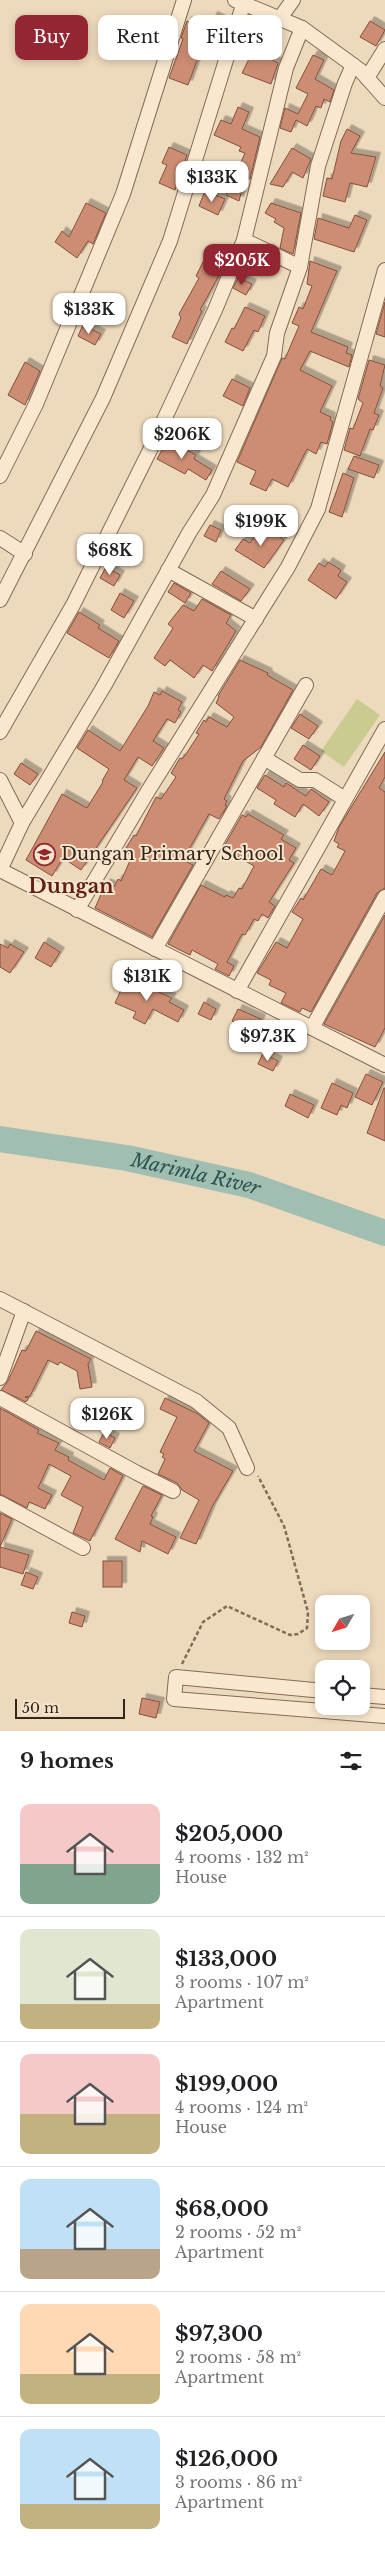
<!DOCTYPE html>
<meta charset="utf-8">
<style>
:root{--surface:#fff;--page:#f6f6f6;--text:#202124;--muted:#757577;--line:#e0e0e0;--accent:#942633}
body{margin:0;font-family:"Libre Baskerville",serif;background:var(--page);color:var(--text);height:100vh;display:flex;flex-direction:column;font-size:19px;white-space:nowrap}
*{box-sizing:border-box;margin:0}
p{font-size:16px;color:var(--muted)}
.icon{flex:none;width:28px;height:28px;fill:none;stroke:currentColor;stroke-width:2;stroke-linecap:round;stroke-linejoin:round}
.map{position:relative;height:1731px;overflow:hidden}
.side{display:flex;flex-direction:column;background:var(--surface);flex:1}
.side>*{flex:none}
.hud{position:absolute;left:15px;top:15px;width:355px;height:45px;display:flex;gap:10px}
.needle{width:32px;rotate:231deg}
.controls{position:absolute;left:315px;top:1595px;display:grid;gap:10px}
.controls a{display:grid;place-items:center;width:55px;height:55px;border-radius:10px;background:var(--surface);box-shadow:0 2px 8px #0003;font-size:25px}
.scale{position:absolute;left:15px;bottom:12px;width:110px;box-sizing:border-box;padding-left:5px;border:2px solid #34241b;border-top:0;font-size:14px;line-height:18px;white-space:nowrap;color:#34241b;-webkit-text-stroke:4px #f5e5cc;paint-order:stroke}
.price{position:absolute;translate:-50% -42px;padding:0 11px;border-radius:10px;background:#fff;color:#222;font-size:16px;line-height:32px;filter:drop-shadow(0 1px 2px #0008)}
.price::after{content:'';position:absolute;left:50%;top:30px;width:15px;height:11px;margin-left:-8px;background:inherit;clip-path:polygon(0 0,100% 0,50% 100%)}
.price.on{background:var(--accent);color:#fff}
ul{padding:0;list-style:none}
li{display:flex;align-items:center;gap:15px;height:125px;padding:0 20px}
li+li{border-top:1px solid var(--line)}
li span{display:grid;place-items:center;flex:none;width:140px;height:100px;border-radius:10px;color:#555}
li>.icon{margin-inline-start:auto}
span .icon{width:60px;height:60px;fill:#fffc;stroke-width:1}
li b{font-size:21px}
h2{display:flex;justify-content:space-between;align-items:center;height:60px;padding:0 20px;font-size:21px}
.pill{padding:0 18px;border-radius:10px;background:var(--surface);box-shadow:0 2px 8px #0003;font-size:18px;line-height:45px}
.pill.on{background:var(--accent);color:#fff}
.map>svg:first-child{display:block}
.green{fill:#cacb91}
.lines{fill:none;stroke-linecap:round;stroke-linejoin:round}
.river{stroke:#a0beb2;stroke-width:26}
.building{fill:#cc8d72;stroke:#84503c;filter:url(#shadow)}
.minor-casing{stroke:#856a56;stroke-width:16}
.path{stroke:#856a56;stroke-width:2.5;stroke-dasharray:4 2.5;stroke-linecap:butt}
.minor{stroke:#f9e8cf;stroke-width:14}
.labels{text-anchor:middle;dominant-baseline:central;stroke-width:4;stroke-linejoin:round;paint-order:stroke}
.poi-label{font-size:18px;fill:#34241b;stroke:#f5e5cc;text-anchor:start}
.water-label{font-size:19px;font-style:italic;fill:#2a544d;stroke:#f5e5cc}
.quarter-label{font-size:20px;font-weight:bold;fill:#60211a;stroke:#f5e5cc}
</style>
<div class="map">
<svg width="385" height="1731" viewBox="0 0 385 1731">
<defs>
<filter id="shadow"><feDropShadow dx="4.5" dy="-4.5" stdDeviation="0" flood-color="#0004"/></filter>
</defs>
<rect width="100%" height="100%" fill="#edd9bc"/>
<path class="green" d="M357,699l23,16 -36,52 -23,-16z"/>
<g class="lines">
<path class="river" id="s1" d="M0,1139l127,19 122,27 136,48"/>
</g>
<g class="building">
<path d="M213,16l15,7 -11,30 -15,-6 -14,38 -19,-7 14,-39 -2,-1 6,-17 20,8z"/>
<path d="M370,21l15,9 -9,16 -16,-9z"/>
<path d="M240,43l38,20 -7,21 -29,-11 7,-14 -12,-5z"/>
<path d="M313,55l11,5 -9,19 19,11 -4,12 -6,-3 -3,9 -5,-2 -9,20 -11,-6 -5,12 -11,-4 5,-20 13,6 10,-20 -12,-6z"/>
<path d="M238,107l11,5 -7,17 18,8 -10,42 -5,-1 -6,23 -13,-6 19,-42 -6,-2 2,-4 -27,-12 7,-15 10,4z"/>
<path d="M347,129l13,7 -9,17 25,4 -9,30 -17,-4 -5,19 -22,-6 4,-18 5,1 9,-38z"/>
<path d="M169,147l18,8 -12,35 -16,-7 8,-18 -5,-2z"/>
<path d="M292,148l19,11 -8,19 -11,-6 -9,15 -13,-3z"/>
<path d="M205,191l20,8 -7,16 -19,-9z"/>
<path d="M86,203l20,10 -13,31 -5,-3 -11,17 -22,-16 7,-11 7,6z"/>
<path d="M271,203l30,10 -8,41 -13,-6 4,-20 -10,-6 2,-3 -11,-6z"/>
<path d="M355,215l12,5 -13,32 -40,-13 4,-21 31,10z"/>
<path d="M204,260l18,10 -22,40 2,1 -15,33 -15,-7 9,-19 -2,-4 20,-36 -3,-2z"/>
<path d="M310,261l27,10 -26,61 37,15 -2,6 6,2 -3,12 -39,-16 -10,19 32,16 -12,26 11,5 -1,3 3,2 -6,22 -6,-2 -5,12 -9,-5 -19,38 -16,-8 -6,12 -16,-7 6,-13 -19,-9 45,-104 3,1 14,-33 -7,-3 7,-16 4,2 9,-23 -5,-2z"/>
<path d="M238,278l14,6 -6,11 -13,-7z"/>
<path d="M385,302v35l-9,-3z"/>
<path d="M245,307l20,9 -7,16 -4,-2 -11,21 -18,-9 7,-14 2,1z"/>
<path d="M83,325l18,9 -6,11 -17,-9z"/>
<path d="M369,360l16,5 -5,21 3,2 -9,25 5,2 -6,15 -3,-1 -10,27 -16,-6 6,-22 3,1 10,-26 -5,-4z"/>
<path d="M25,362l15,9 -15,34 -17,-10z"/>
<path d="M232,379l18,9 -7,18 -20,-10z"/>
<path d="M168,439l28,16 -2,4 18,11 -6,10 -18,-11 -3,5 -28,-15z"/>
<path d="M354,456l25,9 -5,13 -26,-9z"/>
<path d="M343,473l11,5 -12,39 -13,-5z"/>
<path d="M210,525l11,5 -5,12 -12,-6z"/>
<path d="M262,525l22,15 -20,28 -29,-18 8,-11 7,4z"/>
<path d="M328,562l13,8 -3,6 9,6 -11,17 -28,-19 11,-17 6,4z"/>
<path d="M106,567l14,8 -6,11 -14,-8z"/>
<path d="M221,571l29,18 -9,12 -29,-17z"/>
<path d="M174,583l17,10 -6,10 -17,-11z"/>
<path d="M120,593l14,8 -10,17 -13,-8z"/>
<path d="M202,599l29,16 -5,8 10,8 -24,40 -9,-6 -9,13 -24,-18 -5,6 -11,-8 19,-30 -5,-4 15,-19 11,6z"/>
<path d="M79,612l21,13 -2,3 21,13 -10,17 -42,-25z"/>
<path d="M240,660l28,13 -1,2 26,15 -32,57 -18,14 -19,38 3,2 -2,4 2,1 -8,13 -10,-5 -26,46 10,5 -41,72 -57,-29 11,-25 8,4 4,-8 3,2 11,-25 -8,-5 10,-16 2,1 20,-39 5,2 15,-22 -5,-4 9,-15 2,1 4,-5 13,-20 -3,-1 8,-13 2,2 3,-5 18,10 7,-10 -18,-14 3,-6 -1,-1z"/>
<path d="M162,691l20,11 -4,8 3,2 -6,11 -8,-4 -14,22 11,7 -12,18 -14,-9 -14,23 13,8 -56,82 -18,-12 -11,18 -26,-16 36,-66 25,14 16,-26 -1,-1 7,-12 -32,-21 11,-18 32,21 28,-45 6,-14 6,3z"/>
<path d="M300,714l18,12 -9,13 -18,-11z"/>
<path d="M303,745l17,11 -9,14 -17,-11z"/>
<path d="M385,752v25l-6,11 6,4v96l-8,5 -66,119 -9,-4 -2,4 -19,-9 5,-10 -17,-8 2,-5 -14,-7 19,-31 11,6 16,-29 -11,-7 9,-14 2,2 18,-31 11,6 13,-24 -8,-4 2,-3 -5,-3 5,-14z"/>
<path d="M21,763l17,11 -8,11 -16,-11z"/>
<path d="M265,775l19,12 2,-4 20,13 5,-7 18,13 -10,14 -16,-12 -8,13 -21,-13 2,-4 -19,-12z"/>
<path d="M248,814l36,21 -3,4 15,9 -7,12 5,3 -25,39 6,4 -7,12 -6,-4 -4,7 -4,-2 -9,16 -3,-1 -15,28 7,4 -5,10 -14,-7 3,-5 -26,-14 -2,5 -22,-11 33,-59 24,12 1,-2 7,3 6,-10 3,1 12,-23 -31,-18 19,-33 4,2z"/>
<path d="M385,915v113l-10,19 -51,-23z"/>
<path d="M44,942l16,10 -9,15 -16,-9z"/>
<path d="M0,944l8,4 2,-4 14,8 -14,21 -10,-6z"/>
<path d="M130,979l42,19 -3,4 15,8 -6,12 -25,-13 -8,15 -12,-6 3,-6 -21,-9 6,-13 4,1z"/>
<path d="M204,1002l12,7 -5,11 -13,-6z"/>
<path d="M238,1009l23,10 -5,13 -24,-11z"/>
<path d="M263,1053l15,8 -5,10 -15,-7z"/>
<path d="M366,1074l17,8 -11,23 -17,-8z"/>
<path d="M332,1083l21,10 -6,15 -6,-3 -4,10 -16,-7z"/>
<path d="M384,1088h1v53l-18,-8z"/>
<path d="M290,1094l24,11 -6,13 -23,-12z"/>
<path d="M36,1331l55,28 -3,5 4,23 -12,2 -3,-18 -17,-9 -2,3 -10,-5 -18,36 -5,1 4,1 -3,4 -25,-12 7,-9 14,-31 4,1z"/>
<path d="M165,1398l33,16 11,9 -15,28 39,20 -21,36 -16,37 -16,-6 19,-38 -17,-10 -5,-7 -19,-9 7,-15 -3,-2 2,-3 -4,-2 17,-35 -17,-8z"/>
<path d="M82,1405l16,2 -3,17 -16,-2z"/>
<path d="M0,1408l39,22 -2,3 22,10 -4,7 14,7 -1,3 36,20 6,-12 13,8 -33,65 -17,-8 10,-26 -22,-12 10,-19 -22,-12 -11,24 14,7 -7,14 -16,-7 -2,6 -27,-14z"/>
<path d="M104,1432l11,6 -5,10 -11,-6z"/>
<path d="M143,1486l19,9 -11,21 2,1 -3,7 26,13 -8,17 -26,-13 -2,11 -25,-13z"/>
<path d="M0,1513l12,6 -12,28 29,8 -6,19 -23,-7z"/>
<rect x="103" y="1561" width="19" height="26"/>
<path d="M26,1572l12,5 -5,12 -12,-4z"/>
<path d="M72,1612l13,4 -3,11 -13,-4z"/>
<path d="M142,1698l18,4 -4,16 -17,-4z"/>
</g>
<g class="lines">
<defs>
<g id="minor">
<path d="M235,0l67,28 59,43 24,27"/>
<path d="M280,18l13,-18"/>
<path d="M367,78l18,-29"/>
<path d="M244,240l56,27"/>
<path d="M0,476l36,-72 87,-210 61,-194"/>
<path d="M0,538l25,16"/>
<path d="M168,570l88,49"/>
<path d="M0,600l103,-202 67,-157 73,-236"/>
<path d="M0,732l73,-127 77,-155 65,-140 29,-70 42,-172 16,-40"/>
<path d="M264,758l36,22h15l30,19"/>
<path d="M0,780l22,43"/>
<path d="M0,870l22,-47 82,-137 85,-153 24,-38 61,-139 3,-23 23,-66 18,-101 27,-83 8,-18"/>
<path d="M0,870l385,195"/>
<path d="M77,910l71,-119 140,-224 30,-58 67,-239"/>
<path d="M155,949l151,-264"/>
<path d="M237,991l148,-262"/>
<path d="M312,1028l73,-131"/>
<path d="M0,1299l196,102 33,27 18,40"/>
<path d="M0,1378l24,-67"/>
<path d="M0,1398l137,75 36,18"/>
<path d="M0,1503l83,45"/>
<path d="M324,1691l-148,-14 -2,22 211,17"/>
<path d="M361,1695l24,2"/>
</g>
</defs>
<use href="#minor" class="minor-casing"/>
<path class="path" d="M182,1664l21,-42 24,-16 63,29 8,-1 9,-6 1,-16 -24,-86 -26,-50"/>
<use href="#minor" class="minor"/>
</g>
<defs>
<symbol id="school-ring" viewBox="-11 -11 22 22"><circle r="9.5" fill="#f5e5cc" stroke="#942633" stroke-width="1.5"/><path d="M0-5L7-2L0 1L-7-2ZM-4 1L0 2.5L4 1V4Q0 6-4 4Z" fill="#942633"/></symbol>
</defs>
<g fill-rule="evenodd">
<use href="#school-ring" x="32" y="842" width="25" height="25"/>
</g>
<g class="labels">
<g class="poi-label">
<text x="61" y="854">Dungan Primary School</text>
</g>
<g class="water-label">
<text stroke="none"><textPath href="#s1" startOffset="199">Marimla River</textPath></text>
</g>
<g class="quarter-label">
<text x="71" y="886">Dungan</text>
</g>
</g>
</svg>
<div class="controls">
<a><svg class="needle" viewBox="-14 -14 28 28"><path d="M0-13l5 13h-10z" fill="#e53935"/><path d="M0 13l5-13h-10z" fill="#757577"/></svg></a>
<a><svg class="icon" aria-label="locate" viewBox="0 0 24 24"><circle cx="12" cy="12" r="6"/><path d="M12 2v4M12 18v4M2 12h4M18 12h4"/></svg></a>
</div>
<div class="scale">50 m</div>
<b class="price" style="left:212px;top:203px">$133K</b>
<b class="price on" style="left:242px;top:286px">$205K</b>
<b class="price" style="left:89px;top:335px">$133K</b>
<b class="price" style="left:182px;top:460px">$206K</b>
<b class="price" style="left:261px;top:547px">$199K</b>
<b class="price" style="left:110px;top:576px">$68K</b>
<b class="price" style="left:147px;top:1002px">$131K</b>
<b class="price" style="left:268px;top:1062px">$97.3K</b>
<b class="price" style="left:107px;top:1440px">$126K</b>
<div class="hud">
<a class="pill on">Buy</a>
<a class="pill">Rent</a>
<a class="pill">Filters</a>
</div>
</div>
<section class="side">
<h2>9 homes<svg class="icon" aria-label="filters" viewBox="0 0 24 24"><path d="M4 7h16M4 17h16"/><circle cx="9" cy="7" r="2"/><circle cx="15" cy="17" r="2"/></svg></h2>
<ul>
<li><span style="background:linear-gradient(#f6c9c9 60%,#7fa58c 0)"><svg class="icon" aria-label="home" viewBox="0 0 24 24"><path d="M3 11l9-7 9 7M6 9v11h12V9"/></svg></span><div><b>$205,000</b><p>4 rooms · 132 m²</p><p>House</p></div></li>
<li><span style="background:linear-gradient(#dfe7d0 75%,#c2b280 0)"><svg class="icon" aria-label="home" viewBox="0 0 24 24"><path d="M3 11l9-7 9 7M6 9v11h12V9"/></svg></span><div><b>$133,000</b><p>3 rooms · 107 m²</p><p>Apartment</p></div></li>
<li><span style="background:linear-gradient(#f6c9c9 60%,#c2b280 0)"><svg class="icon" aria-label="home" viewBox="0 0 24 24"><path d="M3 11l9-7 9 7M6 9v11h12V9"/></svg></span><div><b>$199,000</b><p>4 rooms · 124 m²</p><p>House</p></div></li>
<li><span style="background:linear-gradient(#bfe0f5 70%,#b9a48a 0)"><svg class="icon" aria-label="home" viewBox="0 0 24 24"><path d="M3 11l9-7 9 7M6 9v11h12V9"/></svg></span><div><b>$68,000</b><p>2 rooms · 52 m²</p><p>Apartment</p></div></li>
<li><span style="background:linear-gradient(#ffd9b3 70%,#c2b280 0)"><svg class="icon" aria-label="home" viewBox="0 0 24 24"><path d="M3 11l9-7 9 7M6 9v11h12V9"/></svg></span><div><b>$97,300</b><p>2 rooms · 58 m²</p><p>Apartment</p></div></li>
<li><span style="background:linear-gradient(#bfe0f5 75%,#c2b280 0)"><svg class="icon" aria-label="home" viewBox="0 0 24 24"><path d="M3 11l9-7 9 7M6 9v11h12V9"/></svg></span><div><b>$126,000</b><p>3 rooms · 86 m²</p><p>Apartment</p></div></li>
</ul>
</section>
